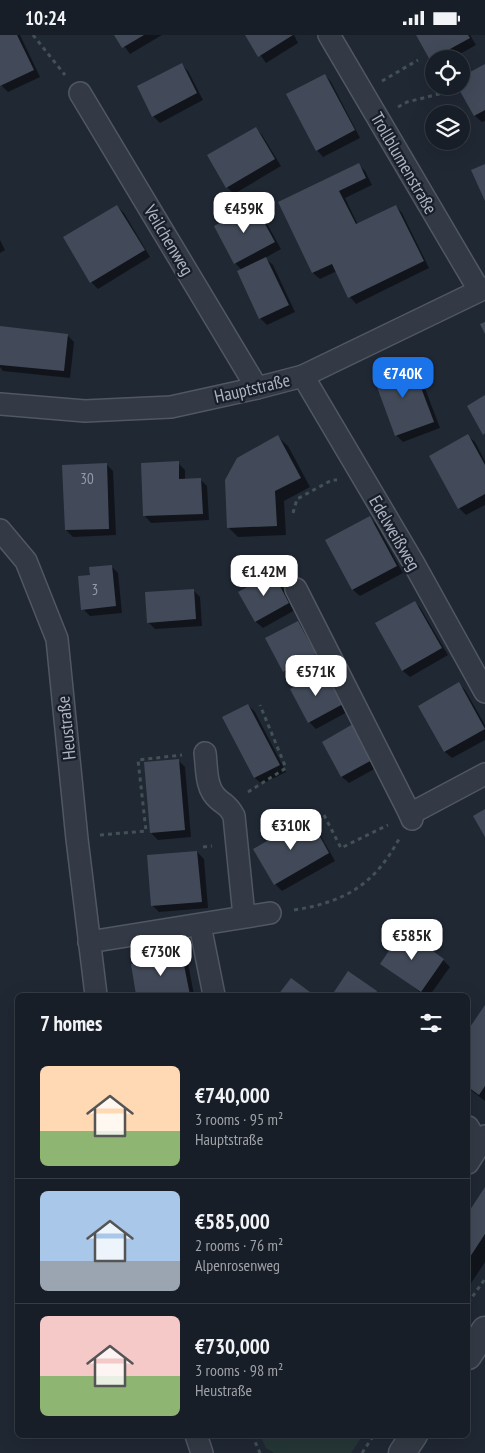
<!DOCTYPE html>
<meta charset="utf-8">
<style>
:root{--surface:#181e27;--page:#21272f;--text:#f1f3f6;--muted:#9fa2a7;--line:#363c44;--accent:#1a73e8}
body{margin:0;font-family:"PT Sans Narrow",sans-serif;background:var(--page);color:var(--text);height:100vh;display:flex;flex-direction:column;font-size:19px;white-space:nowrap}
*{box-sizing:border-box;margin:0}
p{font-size:16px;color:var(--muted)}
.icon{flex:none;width:28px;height:28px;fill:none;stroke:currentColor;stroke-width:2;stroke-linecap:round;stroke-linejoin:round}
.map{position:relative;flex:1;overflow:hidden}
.side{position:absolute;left:15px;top:958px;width:455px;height:445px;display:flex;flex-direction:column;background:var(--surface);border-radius:8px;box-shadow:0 5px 20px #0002,0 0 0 1px var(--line)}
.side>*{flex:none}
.tools{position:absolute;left:425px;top:15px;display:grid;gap:10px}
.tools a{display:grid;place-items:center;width:45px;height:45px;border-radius:50%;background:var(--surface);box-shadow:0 5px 20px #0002,0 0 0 1px var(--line);font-size:25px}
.price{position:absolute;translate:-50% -42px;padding:0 11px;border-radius:10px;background:#fff;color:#222;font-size:16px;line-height:32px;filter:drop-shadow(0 1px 2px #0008)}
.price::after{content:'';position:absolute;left:50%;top:30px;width:15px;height:11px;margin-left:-8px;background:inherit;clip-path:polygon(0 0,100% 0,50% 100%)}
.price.current{background:var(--accent);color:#fff}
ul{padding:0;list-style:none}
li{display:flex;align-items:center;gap:15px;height:125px;padding:0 25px}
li+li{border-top:1px solid var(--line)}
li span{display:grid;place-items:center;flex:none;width:140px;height:100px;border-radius:8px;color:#555}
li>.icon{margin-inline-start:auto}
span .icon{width:60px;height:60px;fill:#fffc;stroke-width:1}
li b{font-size:21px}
h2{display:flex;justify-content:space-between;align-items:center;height:60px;padding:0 25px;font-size:21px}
.status{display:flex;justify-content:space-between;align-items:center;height:35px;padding:0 25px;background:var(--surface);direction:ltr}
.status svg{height:14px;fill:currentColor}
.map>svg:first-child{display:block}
.green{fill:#253637}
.shadow{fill:#0007}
.building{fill:#424a59}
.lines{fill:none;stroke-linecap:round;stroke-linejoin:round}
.minor-casing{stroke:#515763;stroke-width:24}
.tertiary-casing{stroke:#515763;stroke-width:29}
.path{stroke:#425155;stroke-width:3;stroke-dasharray:4 4;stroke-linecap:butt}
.minor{stroke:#343a45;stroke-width:21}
.tertiary{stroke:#343a45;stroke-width:26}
.labels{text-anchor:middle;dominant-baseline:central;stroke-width:4.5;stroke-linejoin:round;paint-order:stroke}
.number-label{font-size:15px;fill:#939aa8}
.street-label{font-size:18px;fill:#aeb4c2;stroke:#191f2a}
</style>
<div class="status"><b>10:24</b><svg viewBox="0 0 49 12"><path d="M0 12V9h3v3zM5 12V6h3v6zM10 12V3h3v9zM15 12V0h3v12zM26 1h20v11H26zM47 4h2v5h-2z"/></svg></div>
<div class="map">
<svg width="485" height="1418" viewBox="0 0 485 1418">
<rect width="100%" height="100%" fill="#202834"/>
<path class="green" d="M260,1400h103l-12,18h-77l-8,-5z"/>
<g class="shadow">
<path d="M0,0h20l20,42 -32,15 -7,-7z"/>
<path d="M116,0h46l-32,19z"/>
<path d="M246,0h48l4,8 -32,20z"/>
<path d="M417,0h53l6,10 -25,14h-17v4z"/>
<path d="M182,30l6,6 15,29 -43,23 -7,-7z"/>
<path d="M485,31v55l-3,1 -7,-6 -16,-30z"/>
<path d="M325,40l6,7 29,56 -37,19 -6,-7z"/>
<path d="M255,93l7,7 19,31 -47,28 -7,-7z"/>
<path d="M358,129l7,7 7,14 -27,13 13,27 38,-19 6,7 27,55 -73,36 -6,-7 -13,-26 -17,8 -7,-6 -34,-70z"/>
<path d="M117,171l7,7 26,44 -52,32 -7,-7z"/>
<path d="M254,171l7,7 20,36 -16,9 8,7 22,47 -28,13 -7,-7 -21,-46 3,-2 -7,-7 -19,-36z"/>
<path d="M0,205l5,10 -5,3z"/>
<path d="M0,292l67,8 7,7 -4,36 -67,-7 -3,-4z"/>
<path d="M411,328l7,7 22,58 -37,14 -6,-6 -23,-59z"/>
<path d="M468,401l7,6 10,19v44l-19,10 -7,-7z"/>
<path d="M278,402l10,9 22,41 -26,14 2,34 -48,2 -9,-9z"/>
<path d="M178,428l7,7v10l15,-1 7,7 2,34 -58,3 -6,-7z"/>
<path d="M106,429l7,7 3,64 -43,2 -7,-7z"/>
<path d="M370,483l6,6 27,49 -43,23 -7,-6 -26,-49z"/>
<path d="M111,531l7,7 4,40 -32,3 -7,-7 8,-33z"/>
<path d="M272,540l7,6 16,29 -32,18 -7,-6 -16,-29z"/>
<path d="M193,555l7,7 2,29 -47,3 -7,-7z"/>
<path d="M415,567l6,7 27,46 -38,22 -7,-6 -26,-47z"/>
<path d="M298,587l7,7 17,32 -31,17 -7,-7z"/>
<path d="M324,637l7,7 18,32 -33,18 -6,-6 -18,-33z"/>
<path d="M459,649l6,6 20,35v15l-33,18 -7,-6 -26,-46z"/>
<path d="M248,670l7,7 31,60 -24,12 -7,-6 -31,-60z"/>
<path d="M353,691l25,41 -29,16 -7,-6 -19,-35z"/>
<path d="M179,726l6,6 6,70 -33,3 -7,-7z"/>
<path d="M308,784l7,7 20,35 -53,30 -7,-7 -20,-34z"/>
<path d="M197,817l7,7 4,49 -49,4 -7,-7z"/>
<path d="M181,921l7,7 6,32h-56z"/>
<path d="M443,925l7,7 -20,28h-6l-42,-32z"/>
<path d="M485,973v93l-17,-13v-56z"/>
<path d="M485,1154v73l-17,26v-73z"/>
</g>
<g class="building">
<path d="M0,0h17l17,35 -34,16z"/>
<path d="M114,0h30l-22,13z"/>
<path d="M245,0h48l-35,22z"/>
<path d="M416,0h52l2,3 -40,22z"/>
<path d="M182,28l15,30 -45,24 -15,-31z"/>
<path d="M485,29v46l-11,6 -17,-30h4v-9z"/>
<path d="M325,39l30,56 -39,21 -30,-57z"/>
<path d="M256,92l19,32 -49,29 -19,-33z"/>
<path d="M359,128l7,15 -27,13 17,33 40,-19 28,56 -76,37 -16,-34 -20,9 -34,-71z"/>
<path d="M485,129v37l-14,-31z"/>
<path d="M254,169l21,38 -41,22 -20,-38z"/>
<path d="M117,170l28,45 -55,33 -27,-46z"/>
<path d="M266,222l23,48 -30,14 -22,-48z"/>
<path d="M485,287v12l-5,-10z"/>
<path d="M0,291l68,8 -4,37 -64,-6z"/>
<path d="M411,326l23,61 -39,14 -22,-60z"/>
<path d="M485,360v38l-2,2 -16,-29z"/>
<path d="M468,399l17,31v29l-27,15 -29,-53z"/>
<path d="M278,400l23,43 -26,13 2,35 -50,2 -2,-48 12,-22z"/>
<path d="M179,426v18l22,-1 2,36 -60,2 -2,-53z"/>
<path d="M107,428l2,66 -44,1 -3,-65z"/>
<path d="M370,481l27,50 -45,24 -27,-50z"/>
<path d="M112,530l4,41 -35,4 -3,-34 12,-1 -1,-8z"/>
<path d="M273,538l16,30 -34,19 -17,-30z"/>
<path d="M194,554l2,30 -49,4 -2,-31z"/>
<path d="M415,566l27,47 -40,23 -27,-48z"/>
<path d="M298,586l18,33 -33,18 -18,-34z"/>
<path d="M324,636l19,33 -35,19 -18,-34z"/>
<path d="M459,647l26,47 -41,23 -26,-46z"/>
<path d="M248,669l32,61 -26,13 -32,-61z"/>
<path d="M353,689l19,36 -31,17 -19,-35z"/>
<path d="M179,724l6,71 -35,3 -6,-71z"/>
<path d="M485,774v28l-12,-21z"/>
<path d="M309,782l20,36 -55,32 -21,-36z"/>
<path d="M197,816l5,51 -51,4 -4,-51z"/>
<path d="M403,895l41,29 -23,33 -41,-28z"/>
<path d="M182,920l8,40h-54l-5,-31z"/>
<path d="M348,936l29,20 -2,4h-43z"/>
<path d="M291,943l23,17h-36z"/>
<path d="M485,970v81l-6,9 -11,-8v-57z"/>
<path d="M485,1152v47l-17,26v-47z"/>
</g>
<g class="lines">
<defs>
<g id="minor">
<path d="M329,0l150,255"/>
<path d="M80,58l177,295"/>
<path d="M303,341l110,186 72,130"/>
<path d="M0,369l85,7 86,-4 86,-19 46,-12 182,-88"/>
<path d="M0,495l26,31 31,78 20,200 19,156"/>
<path d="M296,554l114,225"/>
<path d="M205,718c2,14 0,35 13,46 8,7 10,6 16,17l10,100"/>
<path d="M412,784l-2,-5 75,-40"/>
<path d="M200,890l14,70"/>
<path d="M89,907l181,-29"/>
<path d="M468,1092l11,18"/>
<path d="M468,1128l17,-27"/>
<path d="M196,1400l6,18"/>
</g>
<g id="tertiary">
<path d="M468,1321l17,-26"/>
<path d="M402,1418l12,-18"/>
</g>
</defs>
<use href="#minor" class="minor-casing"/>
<use href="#tertiary" class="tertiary-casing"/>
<g class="path">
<path d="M33,0l32,40"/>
<path d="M382,46l36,-21"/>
<path d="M398,72l9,-5 40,-10"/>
<path d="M293,478l4,-14 35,-19h5"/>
<path d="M248,757l38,-24 -26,-63"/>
<path d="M324,780l17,33 47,-23"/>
<path d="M100,800l46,-4 -8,-71 44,-5"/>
<path d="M203,812l9,-1"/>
<path d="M294,875c51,-8 80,-25 105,-71"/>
<path d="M468,1268l17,-24"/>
<path d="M252,1400l8,18"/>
<path d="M362,1418l12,-18"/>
</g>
<use href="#minor" class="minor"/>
<use href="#tertiary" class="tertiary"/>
</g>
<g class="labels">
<g class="number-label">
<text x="87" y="443">30</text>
<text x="95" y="554">3</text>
</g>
<g class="street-label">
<text transform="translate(404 128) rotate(60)">Trollblumenstraße</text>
<text transform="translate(169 205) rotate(59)">Veilchenweg</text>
<text transform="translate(252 353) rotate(-13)">Hauptstraße</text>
<text transform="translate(395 498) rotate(60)">Edelweißweg</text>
<text transform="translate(66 693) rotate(-96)">Heustraße</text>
</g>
</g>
</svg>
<div class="tools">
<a><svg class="icon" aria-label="locate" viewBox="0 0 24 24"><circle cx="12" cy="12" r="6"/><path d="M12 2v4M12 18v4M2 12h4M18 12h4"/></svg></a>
<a><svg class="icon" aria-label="layers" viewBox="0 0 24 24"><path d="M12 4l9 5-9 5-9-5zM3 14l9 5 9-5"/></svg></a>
</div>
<b class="price" style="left:244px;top:199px">€459K</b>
<b class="price current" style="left:403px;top:364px">€740K</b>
<b class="price" style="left:264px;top:562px">€1.42M</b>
<b class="price" style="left:316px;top:662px">€571K</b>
<b class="price" style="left:291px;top:816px">€310K</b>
<b class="price" style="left:412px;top:926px">€585K</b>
<b class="price" style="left:161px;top:942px">€730K</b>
<section class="side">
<h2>7 homes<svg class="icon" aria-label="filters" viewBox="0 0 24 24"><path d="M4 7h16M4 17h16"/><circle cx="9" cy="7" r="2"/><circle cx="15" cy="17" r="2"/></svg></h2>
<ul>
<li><span style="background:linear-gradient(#ffd9b3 65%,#8fb573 0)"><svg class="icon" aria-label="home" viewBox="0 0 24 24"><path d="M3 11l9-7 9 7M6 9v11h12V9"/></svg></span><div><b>€740,000</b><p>3 rooms · 95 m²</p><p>Hauptstraße</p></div></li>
<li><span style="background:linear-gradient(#a9c7e8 70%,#9aa5b1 0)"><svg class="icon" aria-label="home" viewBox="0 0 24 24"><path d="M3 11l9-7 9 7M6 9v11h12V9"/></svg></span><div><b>€585,000</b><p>2 rooms · 76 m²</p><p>Alpenrosenweg</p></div></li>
<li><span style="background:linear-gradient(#f6c9c9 60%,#8fb573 0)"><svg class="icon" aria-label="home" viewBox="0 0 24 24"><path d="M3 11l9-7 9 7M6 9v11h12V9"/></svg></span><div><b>€730,000</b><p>3 rooms · 98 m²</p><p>Heustraße</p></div></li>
</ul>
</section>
</div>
